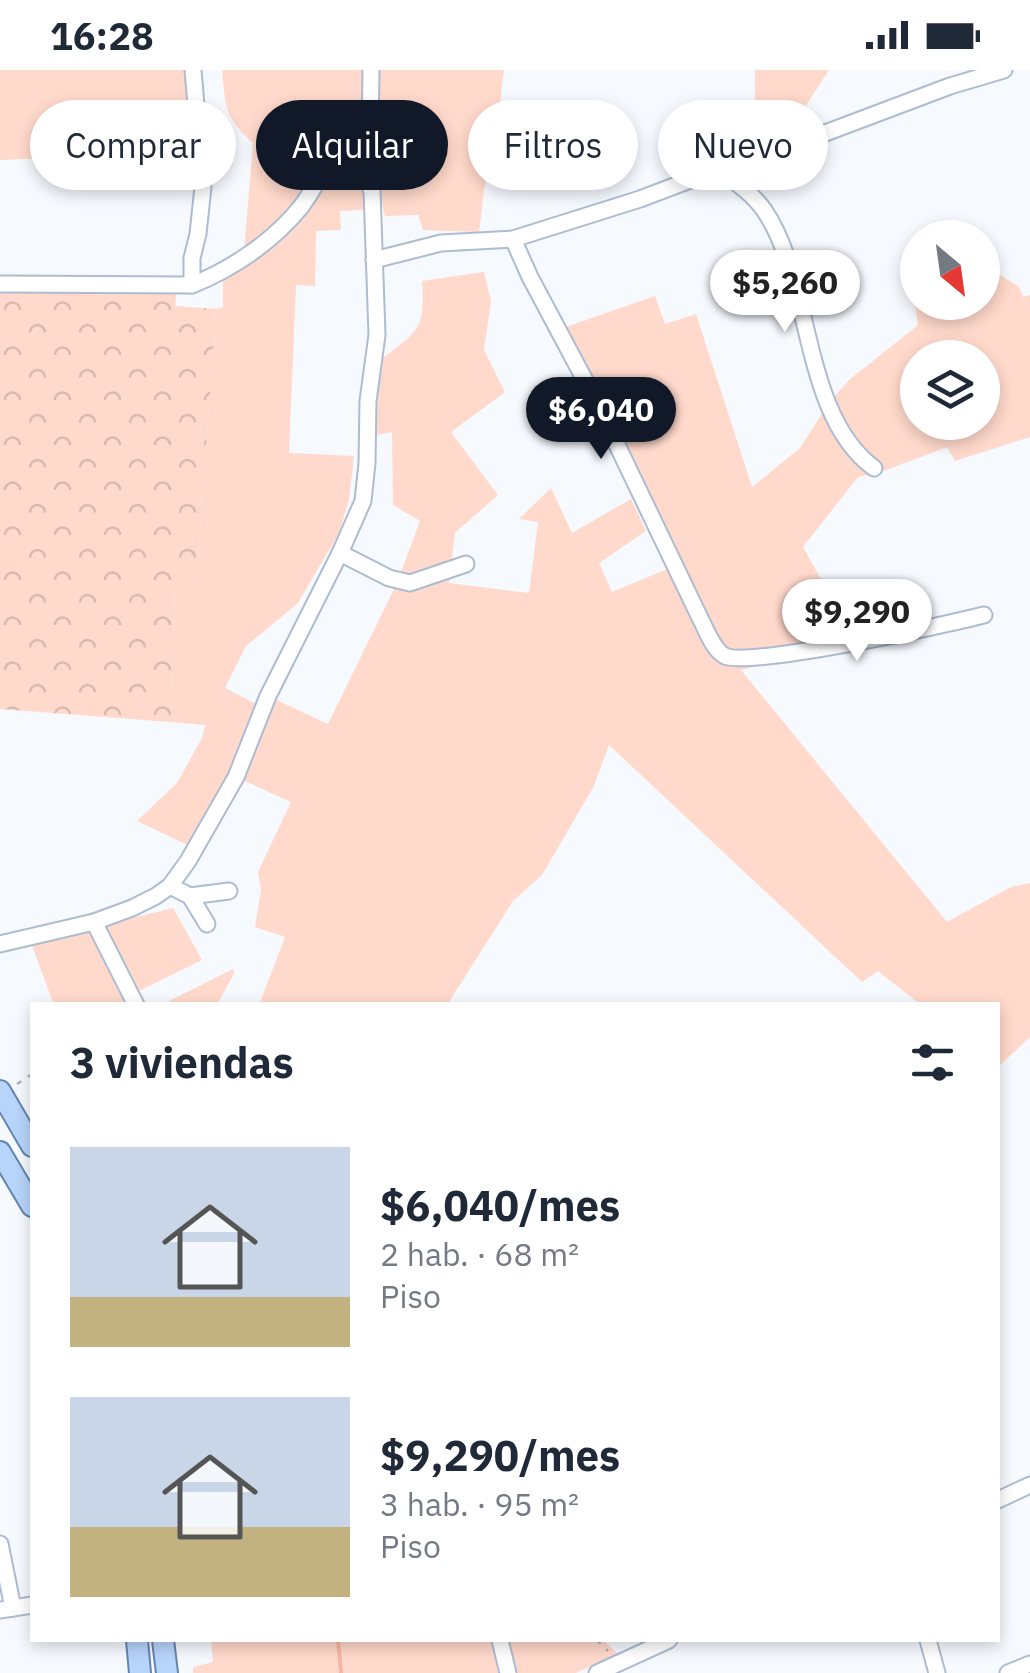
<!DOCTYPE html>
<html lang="es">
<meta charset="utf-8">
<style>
:root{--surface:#fff;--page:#f2f2f3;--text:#1f2937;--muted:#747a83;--accent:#111827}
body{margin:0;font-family:"IBM Plex Sans",sans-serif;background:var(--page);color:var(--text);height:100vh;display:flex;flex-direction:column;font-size:38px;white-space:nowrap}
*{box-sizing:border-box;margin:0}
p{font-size:32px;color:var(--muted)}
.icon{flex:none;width:55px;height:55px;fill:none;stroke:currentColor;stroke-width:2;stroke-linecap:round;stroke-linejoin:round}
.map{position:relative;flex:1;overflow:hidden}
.drawer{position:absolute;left:30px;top:932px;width:970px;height:640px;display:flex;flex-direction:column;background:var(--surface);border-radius:0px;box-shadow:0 5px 15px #0003}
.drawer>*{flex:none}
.guide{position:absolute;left:30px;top:30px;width:970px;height:90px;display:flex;gap:20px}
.needle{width:65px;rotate:151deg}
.controls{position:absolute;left:900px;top:150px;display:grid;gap:20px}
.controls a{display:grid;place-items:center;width:100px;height:100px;border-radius:50%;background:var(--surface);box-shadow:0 5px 15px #0003;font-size:50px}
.price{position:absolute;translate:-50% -85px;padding:0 22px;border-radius:35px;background:#fff;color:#222;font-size:32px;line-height:65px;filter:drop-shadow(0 2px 5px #0008)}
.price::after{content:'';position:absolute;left:50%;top:60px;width:30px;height:22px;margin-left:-15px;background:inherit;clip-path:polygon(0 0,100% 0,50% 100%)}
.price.selected{background:var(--accent);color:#fff}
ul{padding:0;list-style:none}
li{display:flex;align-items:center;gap:30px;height:250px;padding:0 40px}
li span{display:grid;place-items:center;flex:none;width:280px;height:200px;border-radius:0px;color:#555}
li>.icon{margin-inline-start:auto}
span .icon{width:120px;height:120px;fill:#fffc;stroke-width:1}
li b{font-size:42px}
h2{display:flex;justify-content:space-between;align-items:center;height:120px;padding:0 40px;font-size:42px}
.pill{padding:0 35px;border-radius:45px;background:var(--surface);box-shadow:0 5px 15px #0003;font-size:35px;line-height:90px}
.pill.selected{background:var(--accent);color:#fff}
.status{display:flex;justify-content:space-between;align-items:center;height:70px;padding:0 50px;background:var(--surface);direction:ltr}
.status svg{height:28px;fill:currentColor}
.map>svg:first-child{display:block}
.grass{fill:#ffd9cb;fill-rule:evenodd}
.forest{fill:url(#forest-crowns)}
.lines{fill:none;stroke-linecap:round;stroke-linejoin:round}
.stream{stroke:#f6b8a1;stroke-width:4}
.minor-casing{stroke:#adbcd1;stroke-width:19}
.major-casing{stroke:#6385b1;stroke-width:24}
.path{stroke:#adb1b7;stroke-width:2.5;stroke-dasharray:5 8;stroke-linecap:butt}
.minor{stroke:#fff;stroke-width:15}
.major{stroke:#b7d4fa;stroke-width:20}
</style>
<div class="status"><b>16:28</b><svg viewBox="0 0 49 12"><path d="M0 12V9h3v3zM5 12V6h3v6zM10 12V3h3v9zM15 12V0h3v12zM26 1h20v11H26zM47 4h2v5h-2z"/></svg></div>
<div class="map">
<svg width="1030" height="1603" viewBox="0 0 1030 1603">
<defs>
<pattern id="forest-crowns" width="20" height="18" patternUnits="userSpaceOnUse" patternTransform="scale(2.5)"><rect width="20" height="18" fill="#ffd9cb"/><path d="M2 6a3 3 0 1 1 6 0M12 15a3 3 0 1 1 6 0" fill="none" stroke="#dabaaf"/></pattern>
</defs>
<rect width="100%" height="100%" fill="#f6f9fe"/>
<g class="grass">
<path d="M0,0h188l4,82 -192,8z"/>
<path d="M222,0h282l-7,58 5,12 -12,4 -11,88 -56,-2 -5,-15 -33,1 -4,-17 -15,1 -2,10 -24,1 1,19 -25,1 -1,55 -19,-1 -7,168 65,3 -5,44 -10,33 -41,70 -52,43 -21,42 37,19 6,-11 60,28 69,-141 23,-62 -27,-16 -1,-73 -15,3 1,-73c38,-31 48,-29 44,-81l62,-9 7,29 -7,49 21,42 -54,40 47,63 -43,38 -6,50 80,10 9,-71 -19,-3 32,-31 21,45 59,-34 15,32 -47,32 13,29 65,-27 -117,-236 95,-33 10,28 31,-10 56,173 48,-39 28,-44 21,-24 69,-55 -9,-68 8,22 1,23 9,1 5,14 27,-14 23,-1 1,-23 6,-11 30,19 4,10 7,-2v142l-75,24 -8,-14 -66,25 -23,5 -55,70 54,97 -116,26 206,252 64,-35 19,-4v154l-32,30v-62h-77l-43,-34 -16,11 -253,-237 -15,41 -52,89 -29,26 -66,104h-188l26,-68 -30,-10 6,-37 -3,-18 33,-70 -55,-25 -42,71 -57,-27 40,-38 25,-45 3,-13 -34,-3 5,-135 20,1 20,-279 7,-2v-42l21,-14 9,-108c-29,-27 -27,-34 -31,-73zM918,288h64v64h-64z"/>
<path d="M755,0h74l-24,37 6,10 -41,21 -2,-12 -8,1 -10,-8 -2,-9 7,-7z"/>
<path d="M173,838l29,52 -63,31 9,14h-94l-23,-62z"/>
<path d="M233,899l1,4 -17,32h-56z"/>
<path d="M211,1570h392l15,14 -42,19h-383v-6l20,-5z"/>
</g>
<path class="forest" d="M0,207l178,5 -3,24 41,3 -20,280 -20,-2 -5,135 -171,-13z"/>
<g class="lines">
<path class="stream" d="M338,1570l3,33"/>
<defs>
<g id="minor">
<path d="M351,89l13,-12 6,-16 1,-61"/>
<path d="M718,99c16,12 34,24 46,41 49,71 37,205 110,258"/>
<path d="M513,169l17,38 66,124 104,217c6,11 13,32 25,38 23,12 224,-32 259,-41"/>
<path d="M374,190l67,-17 72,-4 127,-40 95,-36 11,2 24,-3 42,-24 138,-52 54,-16"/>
<path d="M0,214l192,1c40,-16 80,-43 108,-77 11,-14 19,-31 30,-46l21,-3 12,13 9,19 5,144 -9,66 -1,62 -4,38 -23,52 -72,143 -32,81 -48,84 -18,25 -14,10 -24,12 -38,14 -94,22"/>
<path d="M192,215v-27l6,-24 5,-47 -10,-117"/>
<path d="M340,483l49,25 21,5 56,-19"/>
<path d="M170,816l20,10 17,28"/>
<path d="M190,826l39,-5"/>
<path d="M94,852l42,83"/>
<path d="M998,1430l32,-15"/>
<path d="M0,1474l13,64"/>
<path d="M0,1540l32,-5"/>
<path d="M500,1570l8,33"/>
<path d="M928,1570l9,33"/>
<path d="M597,1603l72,-33"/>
<path d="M1008,1603l22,-9"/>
</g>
<g id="major">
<path d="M0,1021l32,55"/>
<path d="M0,1082l32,54"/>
<path d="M137,1570l3,33"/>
<path d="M163,1570l4,33"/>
</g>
</defs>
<use href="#minor" class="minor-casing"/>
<use href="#major" class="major-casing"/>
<g class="path">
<path d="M17,1014l15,-10"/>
<path d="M597,1570l11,11"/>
</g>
<use href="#minor" class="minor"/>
<use href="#major" class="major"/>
</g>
</svg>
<div class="controls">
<a><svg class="needle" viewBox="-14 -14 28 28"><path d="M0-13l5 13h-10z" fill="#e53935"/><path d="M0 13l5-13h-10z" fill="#747a83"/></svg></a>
<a><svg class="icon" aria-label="layers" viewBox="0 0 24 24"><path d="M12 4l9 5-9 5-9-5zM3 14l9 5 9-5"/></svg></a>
</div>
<b class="price" style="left:785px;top:265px">$5,260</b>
<b class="price selected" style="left:601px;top:392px">$6,040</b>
<b class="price" style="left:857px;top:594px">$9,290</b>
<div class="guide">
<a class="pill">Comprar</a>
<a class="pill selected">Alquilar</a>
<a class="pill">Filtros</a>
<a class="pill">Nuevo</a>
</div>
<section class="drawer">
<h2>3 viviendas<svg class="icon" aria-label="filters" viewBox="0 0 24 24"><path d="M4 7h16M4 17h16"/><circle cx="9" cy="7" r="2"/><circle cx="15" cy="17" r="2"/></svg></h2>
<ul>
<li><span style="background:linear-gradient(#c9d6e8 75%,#c2b280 0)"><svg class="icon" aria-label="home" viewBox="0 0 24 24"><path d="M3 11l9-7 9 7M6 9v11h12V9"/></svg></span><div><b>$6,040/mes</b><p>2 hab. · 68 m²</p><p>Piso</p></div></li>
<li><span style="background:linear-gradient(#c9d6e8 65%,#c2b280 0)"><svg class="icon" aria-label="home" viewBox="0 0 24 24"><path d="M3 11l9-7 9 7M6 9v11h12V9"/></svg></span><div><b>$9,290/mes</b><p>3 hab. · 95 m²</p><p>Piso</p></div></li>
</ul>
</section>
</div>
